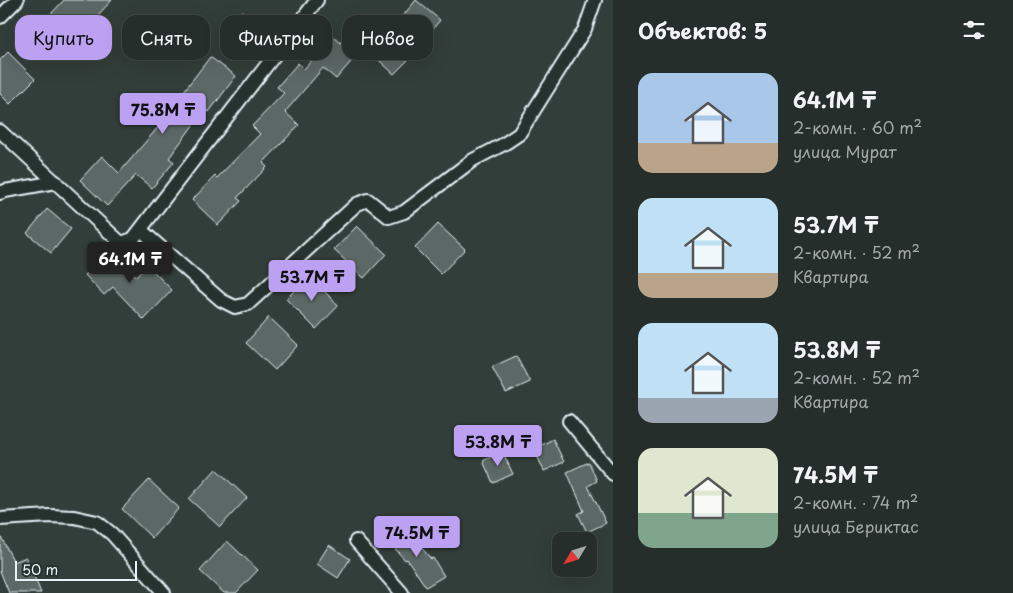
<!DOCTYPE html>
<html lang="ru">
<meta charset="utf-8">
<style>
:root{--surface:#262e2b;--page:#323a37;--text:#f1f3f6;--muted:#a4a8a9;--line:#424a47;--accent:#bca0f2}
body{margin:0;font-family:"Playpen Sans",sans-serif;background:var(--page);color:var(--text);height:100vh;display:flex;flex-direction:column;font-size:19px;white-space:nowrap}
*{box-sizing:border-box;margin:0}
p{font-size:16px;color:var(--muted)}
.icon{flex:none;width:28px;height:28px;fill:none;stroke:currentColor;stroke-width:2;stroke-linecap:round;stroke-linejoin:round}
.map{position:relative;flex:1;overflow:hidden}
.panel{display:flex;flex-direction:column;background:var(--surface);width:400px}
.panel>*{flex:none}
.banner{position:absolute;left:15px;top:15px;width:475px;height:45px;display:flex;gap:10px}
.needle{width:32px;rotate:232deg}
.tools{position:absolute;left:552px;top:532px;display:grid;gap:10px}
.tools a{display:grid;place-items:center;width:45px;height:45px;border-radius:10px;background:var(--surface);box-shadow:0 5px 20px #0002,0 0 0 1px var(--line);font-size:25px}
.scale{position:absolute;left:15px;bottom:12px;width:122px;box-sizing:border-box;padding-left:5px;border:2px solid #e8f1f8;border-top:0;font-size:14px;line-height:18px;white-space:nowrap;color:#e8f1f8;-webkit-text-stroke:4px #26332d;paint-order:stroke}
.price{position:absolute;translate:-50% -42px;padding:0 11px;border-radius:5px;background:var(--accent);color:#111;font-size:16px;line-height:32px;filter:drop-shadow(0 1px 2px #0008)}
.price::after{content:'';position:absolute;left:50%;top:30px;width:15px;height:11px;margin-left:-8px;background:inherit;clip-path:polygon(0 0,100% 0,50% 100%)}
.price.selected{background:#222;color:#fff}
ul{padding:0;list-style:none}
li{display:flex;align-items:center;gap:15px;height:125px;padding:0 25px}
li span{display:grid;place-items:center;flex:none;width:140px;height:100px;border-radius:15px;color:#555}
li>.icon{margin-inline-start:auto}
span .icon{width:60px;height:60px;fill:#fffc;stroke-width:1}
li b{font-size:21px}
h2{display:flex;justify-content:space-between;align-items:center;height:60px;padding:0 25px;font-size:21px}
.pill{padding:0 18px;border-radius:15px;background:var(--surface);box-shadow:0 5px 20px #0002,0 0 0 1px var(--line);font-size:18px;line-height:45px}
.pill.selected{background:var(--accent);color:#111}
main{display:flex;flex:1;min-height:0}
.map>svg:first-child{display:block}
.building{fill:#5c6865;stroke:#e8f1f8}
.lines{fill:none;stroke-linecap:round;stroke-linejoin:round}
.street-casing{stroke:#e8f1f8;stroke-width:16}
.street{stroke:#26332d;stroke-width:12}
</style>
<main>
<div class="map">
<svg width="613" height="593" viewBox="0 0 613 593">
<rect width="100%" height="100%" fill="#323e39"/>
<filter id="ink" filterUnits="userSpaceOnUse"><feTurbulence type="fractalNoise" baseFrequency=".02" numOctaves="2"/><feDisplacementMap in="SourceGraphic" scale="10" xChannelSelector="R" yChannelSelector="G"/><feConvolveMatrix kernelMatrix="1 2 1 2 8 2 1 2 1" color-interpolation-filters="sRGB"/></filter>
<g filter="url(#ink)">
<g class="building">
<path d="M64,0h48l-14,15 1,1 -23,25 -27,-25z"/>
<path d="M416,0l24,20 -24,30 1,1 -23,23 -25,-23 21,-25 3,2z"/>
<path d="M242,11l25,17 -20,27 -24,-17z"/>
<path d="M333,36l23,20 -20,23 -13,-11 -38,44 14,13 -36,38 4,4 -30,31 4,3 -23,24 -26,-25 23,-24 2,2 43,-44 -8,-8 32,-33 -7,-6 21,-24 6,6z"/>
<path d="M8,52l27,27 -25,25 -10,-10v-34z"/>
<path d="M210,57l26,19 -27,36 -4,-3 -36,49 5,4 -22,26 -16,-13 -29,31 -27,-26 22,-24 17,17 41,-48 -8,-7 19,-23 6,5z"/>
<path d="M47,209l24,20 -20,24 -24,-20z"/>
<path d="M438,224l27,25 -24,25 -26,-26z"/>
<path d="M357,226l29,28 -22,24 -30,-28z"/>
<path d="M112,250l24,27 11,-12 25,25 -28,30 -31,-33 -9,8 -19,-20z"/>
<path d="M310,275l28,31 -22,23 -30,-30z"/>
<path d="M269,317l29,28 -23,25 -29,-27z"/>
<path d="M516,356l14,26 -24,11 -14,-26z"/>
<path d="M553,439l11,23 -20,9 -10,-22z"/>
<path d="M502,451l11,23 -20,9 -10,-22z"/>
<path d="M589,462l8,19 -9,5 18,37 -19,9 -9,-18 6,-3 -17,-39z"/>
<path d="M216,469l31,29 -27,29 -31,-28z"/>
<path d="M149,480l30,28 -27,30 -30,-29z"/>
<path d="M406,529l25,30 2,-1 11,18 -18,11 -19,-28 -2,1 -15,-17z"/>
<path d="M0,535l14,27 12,-5 15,36h-32l-9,-22z"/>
<path d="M227,541l31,29 -22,23h-12l-24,-22z"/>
<path d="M329,545l21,14 -12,19 -21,-14z"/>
</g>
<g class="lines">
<defs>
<g id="street">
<path d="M0,17l17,-17"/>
<path d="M0,131l121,112 12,-4 184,-239"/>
<path d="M0,193l5,-2 51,-9"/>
<path d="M141,230l80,70 14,7 13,-3 109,-100 11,-4 21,17 15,-5 69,-52 31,-16 15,-10 66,-105 10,-29"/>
<path d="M569,421l44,53"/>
<path d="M0,519l50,-3 24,1 23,5 15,12 52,59"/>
<path d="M356,541l46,52"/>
</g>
</defs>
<use href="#street" class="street-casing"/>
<use href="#street" class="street"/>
</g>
</g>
</svg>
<div class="tools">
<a><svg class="needle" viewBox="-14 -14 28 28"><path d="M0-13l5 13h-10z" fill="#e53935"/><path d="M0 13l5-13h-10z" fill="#a4a8a9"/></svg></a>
</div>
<div class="scale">50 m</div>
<b class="price" style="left:163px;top:135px">75.8M ₸</b>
<b class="price selected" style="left:130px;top:284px">64.1M ₸</b>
<b class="price" style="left:312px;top:302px">53.7M ₸</b>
<b class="price" style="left:498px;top:467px">53.8M ₸</b>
<b class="price" style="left:417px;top:558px">74.5M ₸</b>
<div class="banner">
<a class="pill selected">Купить</a>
<a class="pill">Снять</a>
<a class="pill">Фильтры</a>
<a class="pill">Новое</a>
</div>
</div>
<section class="panel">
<h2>Объектов: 5<svg class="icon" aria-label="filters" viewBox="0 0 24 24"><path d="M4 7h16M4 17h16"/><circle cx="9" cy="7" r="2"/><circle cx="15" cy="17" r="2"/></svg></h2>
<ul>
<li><span style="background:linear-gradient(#a9c7e8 70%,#b9a48a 0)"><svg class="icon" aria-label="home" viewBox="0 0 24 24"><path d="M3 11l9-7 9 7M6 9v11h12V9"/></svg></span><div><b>64.1M ₸</b><p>2-комн. · 60 m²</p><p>улица Мурат</p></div></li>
<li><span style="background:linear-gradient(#bfe0f5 75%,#b9a48a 0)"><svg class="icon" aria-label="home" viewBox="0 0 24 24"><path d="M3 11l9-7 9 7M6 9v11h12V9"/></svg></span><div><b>53.7M ₸</b><p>2-комн. · 52 m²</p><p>Квартира</p></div></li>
<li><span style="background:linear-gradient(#bfe0f5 75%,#9aa5b1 0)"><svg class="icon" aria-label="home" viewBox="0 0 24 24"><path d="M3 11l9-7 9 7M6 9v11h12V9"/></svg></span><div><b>53.8M ₸</b><p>2-комн. · 52 m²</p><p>Квартира</p></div></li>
<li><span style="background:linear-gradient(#dfe7d0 65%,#7fa58c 0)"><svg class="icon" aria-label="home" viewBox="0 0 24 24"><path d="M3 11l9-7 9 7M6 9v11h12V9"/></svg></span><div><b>74.5M ₸</b><p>2-комн. · 74 m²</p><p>улица Бериктас</p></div></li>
</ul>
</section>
</main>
